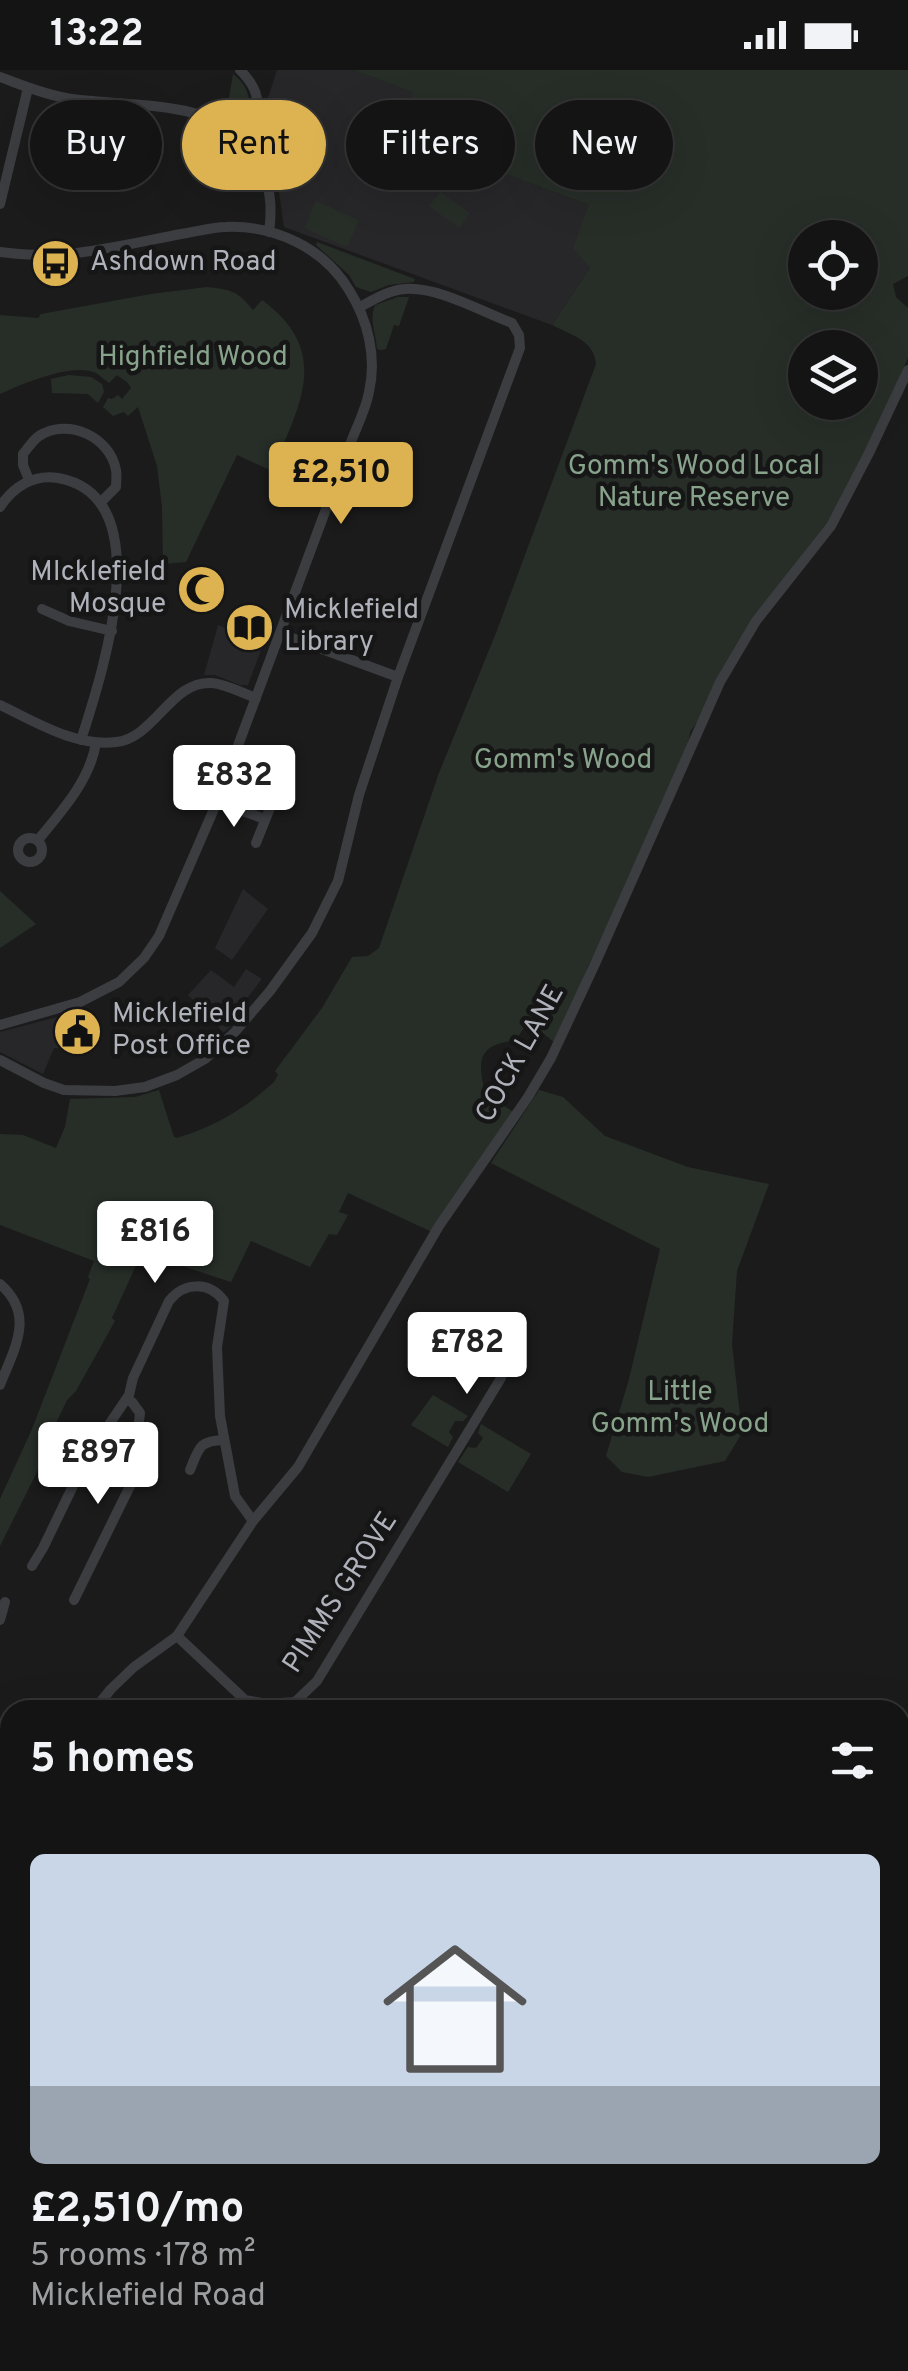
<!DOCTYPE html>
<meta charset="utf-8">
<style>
:root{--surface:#141415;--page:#1d1d1e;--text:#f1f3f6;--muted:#9d9ea0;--line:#333334;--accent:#ddb352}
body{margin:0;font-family:Overpass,sans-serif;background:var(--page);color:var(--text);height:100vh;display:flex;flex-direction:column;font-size:38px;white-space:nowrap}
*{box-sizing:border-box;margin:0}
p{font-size:32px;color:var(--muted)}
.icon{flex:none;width:55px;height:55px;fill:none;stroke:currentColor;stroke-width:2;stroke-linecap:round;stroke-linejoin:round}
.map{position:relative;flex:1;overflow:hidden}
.drawer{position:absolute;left:0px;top:1630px;width:910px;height:672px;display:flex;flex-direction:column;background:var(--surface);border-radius:30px 30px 0 0;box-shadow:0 10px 40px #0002,0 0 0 2px var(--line)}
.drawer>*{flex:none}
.top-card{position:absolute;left:30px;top:30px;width:850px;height:90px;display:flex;gap:20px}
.buttons{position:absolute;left:788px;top:150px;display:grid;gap:20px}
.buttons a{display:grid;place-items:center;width:90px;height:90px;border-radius:50%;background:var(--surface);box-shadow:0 10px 40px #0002,0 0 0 2px var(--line);font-size:50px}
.price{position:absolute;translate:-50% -85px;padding:0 22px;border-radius:10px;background:#fff;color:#222;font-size:32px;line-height:65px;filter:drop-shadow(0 2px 5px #0008)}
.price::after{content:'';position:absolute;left:50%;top:60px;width:30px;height:22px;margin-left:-15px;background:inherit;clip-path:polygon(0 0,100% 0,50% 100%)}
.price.active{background:var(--accent);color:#111}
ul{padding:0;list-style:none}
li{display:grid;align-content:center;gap:20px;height:530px;padding:0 30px}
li+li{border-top:2px solid var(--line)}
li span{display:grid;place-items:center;height:310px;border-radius:15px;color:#555}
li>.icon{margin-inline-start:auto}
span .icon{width:180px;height:180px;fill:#fffc;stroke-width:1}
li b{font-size:42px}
h2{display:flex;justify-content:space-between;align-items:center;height:120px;padding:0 30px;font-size:42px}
.tag{padding:0 35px;border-radius:45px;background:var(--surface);box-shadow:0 10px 40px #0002,0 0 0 2px var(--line);font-size:35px;line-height:90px}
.tag.active{background:var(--accent);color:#111}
.status{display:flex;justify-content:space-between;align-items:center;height:70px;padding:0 50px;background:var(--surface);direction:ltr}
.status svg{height:28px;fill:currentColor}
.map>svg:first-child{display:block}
.built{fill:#272729}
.green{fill:#272e28;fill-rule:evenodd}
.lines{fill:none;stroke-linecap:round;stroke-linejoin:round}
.minor{stroke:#3c3d41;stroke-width:10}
.rail-casing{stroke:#55575c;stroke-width:6}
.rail{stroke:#161617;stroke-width:2.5;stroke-dasharray:8;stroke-linecap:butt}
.labels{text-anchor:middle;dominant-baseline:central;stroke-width:9;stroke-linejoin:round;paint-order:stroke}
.poi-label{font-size:28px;fill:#afb2ba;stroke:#161617;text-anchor:start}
.park-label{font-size:28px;fill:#88a38b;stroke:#161617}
.street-label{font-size:28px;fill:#afb2ba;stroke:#161617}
</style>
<div class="status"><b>13:22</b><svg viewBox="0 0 49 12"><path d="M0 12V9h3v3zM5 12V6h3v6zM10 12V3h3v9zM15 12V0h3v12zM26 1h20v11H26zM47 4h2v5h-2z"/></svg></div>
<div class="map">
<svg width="908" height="2301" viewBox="0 0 908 2301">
<rect width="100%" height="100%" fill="#1b1b1c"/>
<g class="built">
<path d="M277,0h76l61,22 -15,42 190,71 1,63 -38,57 -268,-98 -6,-42 -21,-53z"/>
<path d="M218,555l46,17 -16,43h-8l-25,-10h-11z"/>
<path d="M243,687l51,21 -8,22 -51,-20z"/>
<path d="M243,819l25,20 -36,51 -17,-12z"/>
<path d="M246,899l16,10 -31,40 -8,4 8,3 -10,9v-5l-33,-35 23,-25 23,17z"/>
<path d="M76,942l15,38 -37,-2 -11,26 -43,-22v-20z"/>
</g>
<g class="green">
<path d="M353,0h555v206l-15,8 3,13 12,11v50l-64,140 -16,28 -92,119 -39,77 -7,10 -2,13 -91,207 -9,14 -4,13 -30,63 -26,-21 -12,19c-40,5 -38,21 -31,54l30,19 -83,119 -84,-39 -9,19 9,3 -11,20 -8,-1 -19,33 -59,-26 -20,41 -49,-16v-7c-8,-4 -16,-9 -24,-3l-16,-5 -10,1 7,7 -27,59 3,3 -39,70 -9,9 -29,61 3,3 -41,82v-47l32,-70 58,-150 -2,-2 6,-16 -94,-36v-91l23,1 33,13 9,-21 5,-28 65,-2 24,-7 15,47 3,1c39,-12 67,-29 97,-56l4,-7 -3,-4 47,-63 30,-51 16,-1 11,-8 60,-175 57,-140 100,-269c-2,-24 -25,-29 -44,-39l38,-57 -17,-20 16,-43 -191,-71 15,-42zM805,168h55v54h-55zM805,278h55v54h-55z"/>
<path d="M233,4c14,11 18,22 15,40l-8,6 -14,-4z"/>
<path d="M440,122l30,21 -11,15 -30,-22z"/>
<path d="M316,131l43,19 -12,27 -43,-19z"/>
<path d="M317,172l98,37 -1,3 -25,3 -18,7 -15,-5 -7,-12 -33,-30z"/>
<path d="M207,217c24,3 30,3 46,23l9,-10c71,52 37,106 10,171l-35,-16 -51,107 -23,2 -1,-57 -5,-41 -19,-59 -10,9 -4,-4 -11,4 -10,-9 5,-9 4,1 6,-4 4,4 9,-11 -3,-5 -11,-8 -8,8c-5,-3 -8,-7 -13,-10 -23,-11 -74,11 -96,21v-79l38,3 3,-4 110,-20z"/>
<path d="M398,227h11l-10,29 -5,-1 -8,24 -5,1 -4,-1c-1,-16 -8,-29 -2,-44z"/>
<path d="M69,305l22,2 11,7 2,8 -6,11 -10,-9 -36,-1 -1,-14z"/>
<path d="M0,821l36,33 -36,24z"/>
<path d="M539,1020l24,7 42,39 83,31 81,17 -32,87 -5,73 10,89 -17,28 -77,16 -26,-5 -16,-16 23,-77 31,-130 -169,-86z"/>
<path d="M433,1325l35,21 -5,5h-8l-6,11 4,5 -5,10 -37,-22z"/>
<path d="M481,1354l50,30 -23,38 -50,-30 10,-15 8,1 7,-10 -5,-5z"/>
<path d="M900,1670l8,1v292l-8,12z"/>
<path d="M10,1737v174l-10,-13v-156z"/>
<path d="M0,1903l10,12v133l-10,-10z"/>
<path d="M341,2292h187v1l-12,8h-181z"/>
<path d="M549,2292h211v1l-7,8h-216z"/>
</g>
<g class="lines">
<g class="minor">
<path d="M240,0c25,25 20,41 3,69"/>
<path d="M0,7c22,8 43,17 66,21 57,10 151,-1 188,52 4,6 7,14 9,21 8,21 9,39 6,61"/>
<path d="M0,134l28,-116"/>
<path d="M0,182c23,3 45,4 68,2 38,-4 76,-13 113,-20 15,-2 30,-7 45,-7 49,-2 98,21 123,63 19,30 28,67 20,102 -3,17 -12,34 -18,50l-134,360 -58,134 -15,22 -25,24 -39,20 -80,23"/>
<path d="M29,410l-6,-15v-11c5,-6 10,-14 16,-18 29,-19 71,1 77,34 1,6 0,11 0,17l-14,14"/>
<path d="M0,437c13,-20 33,-33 58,-29 104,18 43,199 23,262"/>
<path d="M42,539l27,12 43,10"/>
<path d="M281,564l117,43"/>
<path d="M0,635c36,17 75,42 116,37 39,-4 55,-62 96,-59 14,1 30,10 44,15"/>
<path d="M217,732l48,17"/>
<circle cx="30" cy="780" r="12"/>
<path d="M38,770c24,-29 52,-60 58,-97"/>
<path d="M256,773l18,-45"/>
<path d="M0,990l44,23 20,7 51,1 30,-4 32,-12 28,-16 29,-26 36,-42 42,-58 26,-52 21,-86 39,-118 122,-329 -1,-13 -7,-12c-30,-11 -75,-37 -107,-34 -16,1 -32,11 -45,18"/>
<path d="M0,1214c36,31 14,65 0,101"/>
<path d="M190,1400c9,-21 8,-29 33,-30"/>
<path d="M32,1496l11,-18 44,-91 42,-62 4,-17 36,-77c15,-19 40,-20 55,0l-7,46 3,69 15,80 18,25"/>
<path d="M74,1530l58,-118 8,-69 -8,-11 -6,-2"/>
<path d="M0,1550l5,-18"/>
<path d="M177,1566l68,64 22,4 28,-2 22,-21 184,-303"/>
<path d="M94,1640l17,-21 23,-22 43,-31 76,-115 45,-54 141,-241 89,-129 23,-39 44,-94 125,-282 36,-61 75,-95 38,-73 39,-83"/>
<path d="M0,1728l10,-6"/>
<path d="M900,2150l8,-9"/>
<path d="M0,2218l10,6"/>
<path d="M900,2224l8,-14"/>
<path d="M66,2292l5,9"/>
<path d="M324,2301l5,-9"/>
<path d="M773,2301l7,-9"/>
</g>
<defs>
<g id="rail">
<path d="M0,2107l10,9"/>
<path d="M210,2292l9,9"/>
</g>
</defs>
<use href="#rail" class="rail-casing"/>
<use href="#rail" class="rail"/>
</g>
<defs>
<symbol id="bus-disc" viewBox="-11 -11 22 22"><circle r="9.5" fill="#ddb352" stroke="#161617"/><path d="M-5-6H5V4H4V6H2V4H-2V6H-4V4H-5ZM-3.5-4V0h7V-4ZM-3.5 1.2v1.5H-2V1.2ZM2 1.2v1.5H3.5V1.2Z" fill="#111"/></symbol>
<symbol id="mosque-disc" viewBox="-11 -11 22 22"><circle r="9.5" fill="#ddb352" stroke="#161617"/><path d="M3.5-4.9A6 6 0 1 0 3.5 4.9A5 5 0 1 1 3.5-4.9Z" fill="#111"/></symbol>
<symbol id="library-disc" viewBox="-11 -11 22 22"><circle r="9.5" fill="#ddb352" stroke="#161617"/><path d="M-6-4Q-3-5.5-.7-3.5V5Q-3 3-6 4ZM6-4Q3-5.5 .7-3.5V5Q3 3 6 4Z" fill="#111"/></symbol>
<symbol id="civic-disc" viewBox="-11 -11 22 22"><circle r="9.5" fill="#ddb352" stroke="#161617"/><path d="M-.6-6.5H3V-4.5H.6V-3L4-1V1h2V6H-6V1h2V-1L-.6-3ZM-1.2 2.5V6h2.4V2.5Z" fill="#111"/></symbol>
</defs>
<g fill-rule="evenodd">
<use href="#bus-disc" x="28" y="166" width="55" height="55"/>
<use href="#mosque-disc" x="174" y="492" width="55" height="55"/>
<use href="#library-disc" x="222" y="530" width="55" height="55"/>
<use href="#civic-disc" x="50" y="934" width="55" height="55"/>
</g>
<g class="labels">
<g class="poi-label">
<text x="90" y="193">Ashdown Road</text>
<text x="166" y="503" text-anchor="end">MIcklefield<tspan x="166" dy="32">Mosque</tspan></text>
<text x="284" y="541">Micklefield<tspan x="284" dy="32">Library</tspan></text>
<text x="112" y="945">Micklefield<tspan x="112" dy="32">Post Office</tspan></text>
</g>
<g class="park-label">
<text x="193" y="288">Highfield Wood</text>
<text x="694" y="397">Gomm's Wood Local<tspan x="694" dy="32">Nature Reserve</tspan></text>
<text x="563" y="691">Gomm's Wood</text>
<text x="680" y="1323">Little<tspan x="680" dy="32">Gomm's Wood</tspan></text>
</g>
<g class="street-label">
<text transform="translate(521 984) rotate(-61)">COCK LANE</text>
<text transform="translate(341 1523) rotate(-57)">PIMMS GROVE</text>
</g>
</g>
</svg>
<div class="buttons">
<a><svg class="icon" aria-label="locate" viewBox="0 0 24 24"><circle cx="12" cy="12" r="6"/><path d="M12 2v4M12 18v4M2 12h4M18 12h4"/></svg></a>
<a><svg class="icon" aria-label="layers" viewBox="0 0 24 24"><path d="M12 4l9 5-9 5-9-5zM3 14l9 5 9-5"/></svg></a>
</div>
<b class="price active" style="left:341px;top:457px">£2,510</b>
<b class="price" style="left:234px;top:760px">£832</b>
<b class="price" style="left:155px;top:1216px">£816</b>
<b class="price" style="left:467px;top:1327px">£782</b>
<b class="price" style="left:98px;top:1437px">£897</b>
<div class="top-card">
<a class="tag">Buy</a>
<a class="tag active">Rent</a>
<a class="tag">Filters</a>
<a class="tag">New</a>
</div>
<section class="drawer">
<h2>5 homes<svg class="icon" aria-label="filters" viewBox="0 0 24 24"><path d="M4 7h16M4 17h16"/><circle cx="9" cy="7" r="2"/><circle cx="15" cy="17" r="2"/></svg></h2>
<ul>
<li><span style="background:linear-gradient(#c9d6e8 75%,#9aa5b1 0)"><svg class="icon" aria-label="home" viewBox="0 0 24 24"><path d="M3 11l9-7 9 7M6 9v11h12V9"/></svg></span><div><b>£2,510/mo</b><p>5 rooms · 178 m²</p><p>Micklefield Road</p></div></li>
</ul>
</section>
</div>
